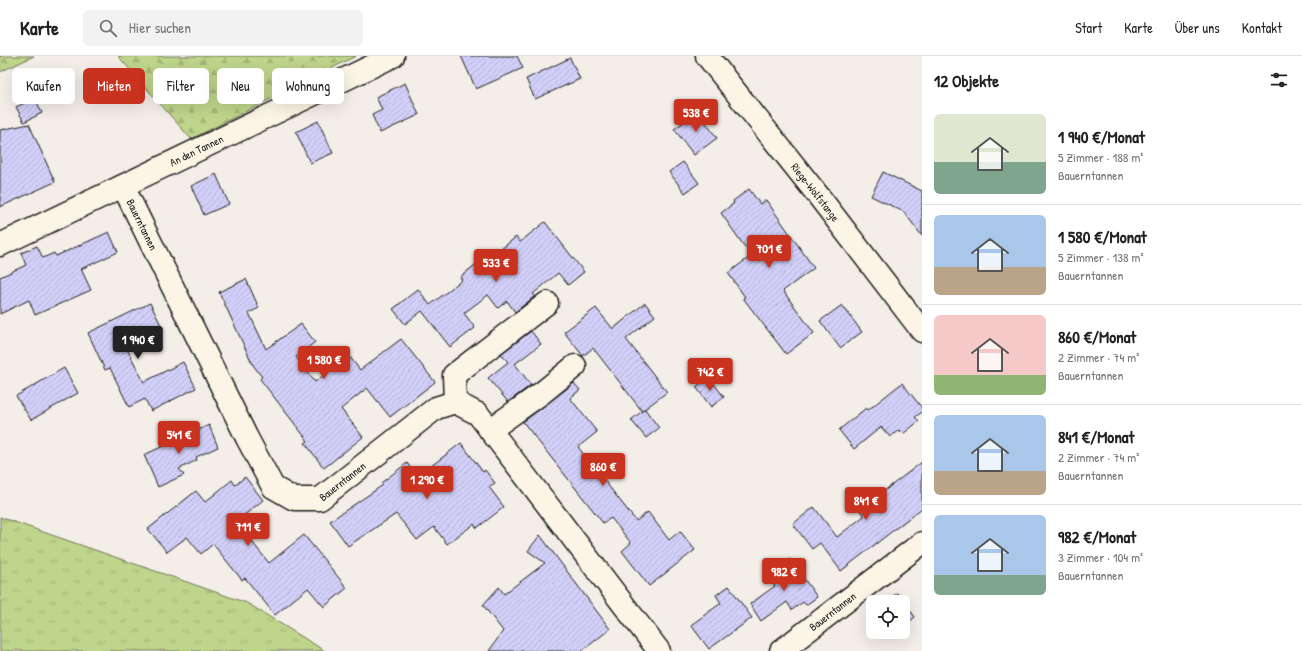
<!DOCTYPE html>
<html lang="de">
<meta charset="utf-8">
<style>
:root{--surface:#fff;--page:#f2f2f2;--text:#222;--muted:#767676;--line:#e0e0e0;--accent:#c8321e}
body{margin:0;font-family:"Patrick Hand",sans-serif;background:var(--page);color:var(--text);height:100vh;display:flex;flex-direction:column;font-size:15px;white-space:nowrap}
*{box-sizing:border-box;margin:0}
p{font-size:13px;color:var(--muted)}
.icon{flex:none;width:22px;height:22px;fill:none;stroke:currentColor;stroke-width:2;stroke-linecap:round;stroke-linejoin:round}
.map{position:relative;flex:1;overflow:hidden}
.details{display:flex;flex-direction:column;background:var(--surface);width:380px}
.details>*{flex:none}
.hud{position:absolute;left:12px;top:12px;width:380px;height:36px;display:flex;gap:8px}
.fabs{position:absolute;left:866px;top:539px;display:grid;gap:8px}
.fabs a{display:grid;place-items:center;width:44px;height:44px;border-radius:6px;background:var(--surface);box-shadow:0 4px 16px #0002;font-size:20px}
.price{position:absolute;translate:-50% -34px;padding:0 9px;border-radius:4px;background:var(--accent);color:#fff;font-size:13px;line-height:26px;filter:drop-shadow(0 1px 2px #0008)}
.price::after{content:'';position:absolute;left:50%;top:24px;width:12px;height:9px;margin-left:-6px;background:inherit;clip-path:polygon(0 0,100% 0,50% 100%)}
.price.selected{background:#222;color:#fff}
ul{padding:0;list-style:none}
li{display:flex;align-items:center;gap:12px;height:100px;padding:0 12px}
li+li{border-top:1px solid var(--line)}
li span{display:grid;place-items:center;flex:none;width:112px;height:80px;border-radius:6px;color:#555}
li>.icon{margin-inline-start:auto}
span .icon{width:48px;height:48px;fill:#fffc;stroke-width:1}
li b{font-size:17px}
h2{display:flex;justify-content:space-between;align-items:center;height:48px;padding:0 12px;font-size:17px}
.pill{padding:0 14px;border-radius:6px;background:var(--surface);box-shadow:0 4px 16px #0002;font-size:14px;line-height:36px}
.pill.selected{background:var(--accent);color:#fff}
header{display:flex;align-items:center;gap:24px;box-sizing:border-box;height:56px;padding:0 20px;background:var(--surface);border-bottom:1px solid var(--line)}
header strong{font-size:19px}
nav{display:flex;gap:22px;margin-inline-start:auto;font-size:14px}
.search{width:280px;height:36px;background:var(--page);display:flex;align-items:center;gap:10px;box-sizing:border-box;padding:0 14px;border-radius:6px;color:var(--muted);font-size:15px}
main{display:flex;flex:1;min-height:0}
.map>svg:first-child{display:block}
.grass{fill:url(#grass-tufts);stroke:#6d7854}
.forest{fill:url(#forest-firs);stroke:#6d7854}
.building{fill:url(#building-hatch);stroke:#1c1c1c}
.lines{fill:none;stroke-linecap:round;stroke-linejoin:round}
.minor-casing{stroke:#1c1c1c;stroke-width:25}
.minor{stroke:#fcf5e5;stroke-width:22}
.labels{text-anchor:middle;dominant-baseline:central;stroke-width:3;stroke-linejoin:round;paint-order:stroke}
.street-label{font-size:11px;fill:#1c1c1c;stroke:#fcf5e5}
</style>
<header>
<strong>Karte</strong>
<div class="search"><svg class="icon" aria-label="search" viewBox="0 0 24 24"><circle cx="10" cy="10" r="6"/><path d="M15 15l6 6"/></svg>Hier suchen</div>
<nav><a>Start</a><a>Karte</a><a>Über uns</a><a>Kontakt</a></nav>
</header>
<main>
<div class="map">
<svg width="922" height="595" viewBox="0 0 922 595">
<defs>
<pattern id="grass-tufts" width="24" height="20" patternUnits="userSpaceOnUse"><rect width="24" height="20" fill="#bed58b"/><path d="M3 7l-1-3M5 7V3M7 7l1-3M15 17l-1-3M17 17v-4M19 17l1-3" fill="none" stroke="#a3b677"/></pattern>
<pattern id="forest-firs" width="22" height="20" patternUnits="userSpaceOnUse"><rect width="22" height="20" fill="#bed58b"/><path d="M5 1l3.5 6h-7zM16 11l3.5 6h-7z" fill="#a3b677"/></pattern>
<pattern id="building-hatch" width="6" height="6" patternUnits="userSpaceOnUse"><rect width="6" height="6" fill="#d2d0f9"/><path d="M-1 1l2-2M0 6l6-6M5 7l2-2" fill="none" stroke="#b4b2d5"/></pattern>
</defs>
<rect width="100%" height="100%" fill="#f4eee9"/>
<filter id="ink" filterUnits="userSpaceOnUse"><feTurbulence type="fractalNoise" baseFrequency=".025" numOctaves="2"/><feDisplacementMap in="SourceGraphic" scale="8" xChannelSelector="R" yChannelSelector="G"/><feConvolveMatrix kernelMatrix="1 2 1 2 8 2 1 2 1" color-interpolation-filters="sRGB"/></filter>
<g filter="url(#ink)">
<path class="grass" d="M0,461l247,86 78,48h-325z"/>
<g class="forest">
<path d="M0,0h34l-34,16z"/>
<path d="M118,0h238l-165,83z"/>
</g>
<g class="building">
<path d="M461,0h56l6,12 -47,21z"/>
<path d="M570,2l10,21 -45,20 -9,-20z"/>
<path d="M405,27l14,32 -39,18 -8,-18 10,-5 -6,-13z"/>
<path d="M35,42l7,15 -18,9 -8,-15z"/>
<path d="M698,56l19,26 -23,17 -20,-26z"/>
<path d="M318,65l15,32 -23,10 -14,-31z"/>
<path d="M29,68l26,58 -55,25v-77z"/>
<path d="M683,106l16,21 -14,10 -16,-21z"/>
<path d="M883,116l39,19v45l-18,-24 -33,-16z"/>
<path d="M216,118l13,30 -25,11 -13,-29z"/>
<path d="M749,133l11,15 6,-4 48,68 -31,23 31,42 -28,21 -43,-56 2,-1 -17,-24 23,-17 -30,-43 13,-10 -1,-2z"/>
<path d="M545,166l39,50 -16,13 -10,-12 -25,21 2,2 -20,16 -8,-11 -9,7 -10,-13 -24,18 11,15 -25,19 -28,-36 -17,13 -12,-15 25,-20 12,16 32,-25 -2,-3 34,-27 2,3 20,-16 4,5z"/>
<path d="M109,176l9,20 -37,17 10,21 -56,25 -6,-15 -29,14v-37l26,-12 -5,-12 16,-7 6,12 11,-5 2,3z"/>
<path d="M246,223l13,29 -10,5 17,36 35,-25 14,18 -19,15 19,25 34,-26 11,14 41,-31 34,43 -45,35 -23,-29 -26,21 22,28 -39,31 -19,-25 3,-2 -48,-62 2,-2 -9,-12 -34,-73z"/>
<path d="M150,247l13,26 -37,18 18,35 39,-20 13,26 -45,23 -6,-12 -16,8 -19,-39 -5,2 -17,-37z"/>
<path d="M645,247l10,13 -29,23 41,53 -25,19 -49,-63 -10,8 -19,-24 32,-24 17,21z"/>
<path d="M842,249l20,27 -22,16 -20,-27z"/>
<path d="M531,275l10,13 -26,20 16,21 -23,17 -20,-24 20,-16 -7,-8z"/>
<path d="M64,312l14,25 -47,27 -15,-24z"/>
<path d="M709,321l15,20 -13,10 -15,-20z"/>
<path d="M574,327l6,7 -10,8 27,34 -19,15 58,74 12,-9 21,28 11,-9 15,19 -46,36 -27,-35 9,-8 -20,-25 -8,5 -80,-101z"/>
<path d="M902,327l20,25v4l-7,5 4,4 -16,13 -4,-4 -9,7 -9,-10 -27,22 -15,-19 27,-22 2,2z"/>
<path d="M645,353l14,19 -13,10 -15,-18z"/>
<path d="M209,369l9,22 -22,10 1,3 -18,9 5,6 -26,12 -14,-32z"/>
<path d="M461,387l22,29 2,-2 10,13 -6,4 15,20 -27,21 -3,-4 -27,20 -13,-17 -17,13 -21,-26 -48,32 -18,-25 53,-36 -2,-2 26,-20 10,14z"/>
<path d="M922,406v46l-81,63 -21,-28 -8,6 -19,-25 21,-17 23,30 27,-21 -6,-8 16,-12 1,2z"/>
<path d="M245,421l18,23 -27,22 33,41 35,-28 43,53 -23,19 -16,-19 -33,27 -30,-37 -3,2 -29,-36 -12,10 -14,-17 -20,15 -19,-23 48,-38 9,11 27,-22 3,5z"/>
<path d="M540,479l70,94 -28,22h-93l14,-20 -20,-26 16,-18 5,7 41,-31 -17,-12z"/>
<path d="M790,503l27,38 -11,8 -3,-3 -11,8 -5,-8 -26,19 -11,-17 25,-18 -4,-6 10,-7 -3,-5z"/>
<path d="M729,530l23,32 -43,31 -18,-24 30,-22 -5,-8z"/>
<path d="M897,537l18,24 -12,10v-25h-17z"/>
</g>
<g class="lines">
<defs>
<g id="minor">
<path id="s1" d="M707,0l110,138 105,137"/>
<path id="s2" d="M123,130l124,252 26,49 21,12h26l116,-91 19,-6 23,12 181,237"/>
<path id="s3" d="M0,189l393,-189"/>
<path d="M455,346l-1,-27 93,-72"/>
<path d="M490,374l53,-38 32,-26"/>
<path id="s4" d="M781,595l141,-108"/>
</g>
</defs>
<use href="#minor" class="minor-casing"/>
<use href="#minor" class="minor"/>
</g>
</g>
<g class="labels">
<g class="street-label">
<text stroke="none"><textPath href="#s3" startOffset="218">An den Tannen</textPath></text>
<text stroke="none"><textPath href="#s1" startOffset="174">Riege-Wolfstange</textPath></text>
<text stroke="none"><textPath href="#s2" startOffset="43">Bauerntannen</textPath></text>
<text stroke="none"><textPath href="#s2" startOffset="415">Bauerntannen</textPath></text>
<text stroke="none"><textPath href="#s4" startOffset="65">Bauerntannen</textPath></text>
</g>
</g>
</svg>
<div class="fabs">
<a><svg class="icon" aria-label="locate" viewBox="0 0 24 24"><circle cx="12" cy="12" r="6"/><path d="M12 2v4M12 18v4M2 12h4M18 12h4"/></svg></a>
</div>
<b class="price" style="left:696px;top:77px">538 €</b>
<b class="price" style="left:769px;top:213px">701 €</b>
<b class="price" style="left:496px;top:227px">533 €</b>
<b class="price selected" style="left:138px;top:304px">1 940 €</b>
<b class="price" style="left:324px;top:324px">1 580 €</b>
<b class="price" style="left:710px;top:336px">742 €</b>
<b class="price" style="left:179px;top:399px">541 €</b>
<b class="price" style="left:603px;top:431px">860 €</b>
<b class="price" style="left:427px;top:444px">1 290 €</b>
<b class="price" style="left:866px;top:465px">841 €</b>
<b class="price" style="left:248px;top:491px">711 €</b>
<b class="price" style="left:784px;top:536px">982 €</b>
<div class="hud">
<a class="pill">Kaufen</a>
<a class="pill selected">Mieten</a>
<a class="pill">Filter</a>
<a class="pill">Neu</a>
<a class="pill">Wohnung</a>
</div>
</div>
<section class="details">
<h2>12 Objekte<svg class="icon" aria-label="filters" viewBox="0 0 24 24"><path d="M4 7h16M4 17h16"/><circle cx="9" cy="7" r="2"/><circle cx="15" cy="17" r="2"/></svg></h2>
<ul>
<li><span style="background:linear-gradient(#dfe7d0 60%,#7fa58c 0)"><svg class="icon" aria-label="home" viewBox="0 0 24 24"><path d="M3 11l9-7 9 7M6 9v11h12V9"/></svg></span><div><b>1 940 €/Monat</b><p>5 Zimmer · 188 m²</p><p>Bauerntannen</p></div></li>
<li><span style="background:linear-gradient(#a9c7e8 65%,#b9a48a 0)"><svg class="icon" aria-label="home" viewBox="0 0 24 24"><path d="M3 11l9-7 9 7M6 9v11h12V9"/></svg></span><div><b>1 580 €/Monat</b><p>5 Zimmer · 138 m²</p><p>Bauerntannen</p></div></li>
<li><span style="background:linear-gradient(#f6c9c9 75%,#8fb573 0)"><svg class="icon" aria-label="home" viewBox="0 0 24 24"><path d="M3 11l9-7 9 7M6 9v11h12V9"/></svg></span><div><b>860 €/Monat</b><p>2 Zimmer · 74 m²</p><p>Bauerntannen</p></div></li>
<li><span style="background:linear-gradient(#a9c7e8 70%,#b9a48a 0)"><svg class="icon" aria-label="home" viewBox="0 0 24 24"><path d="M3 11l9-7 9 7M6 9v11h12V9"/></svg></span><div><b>841 €/Monat</b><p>2 Zimmer · 74 m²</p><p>Bauerntannen</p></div></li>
<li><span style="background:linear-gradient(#a9c7e8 75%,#7fa58c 0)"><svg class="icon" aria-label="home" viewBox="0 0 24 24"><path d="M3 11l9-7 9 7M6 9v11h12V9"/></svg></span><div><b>982 €/Monat</b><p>3 Zimmer · 104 m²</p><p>Bauerntannen</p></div></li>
</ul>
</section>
</main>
